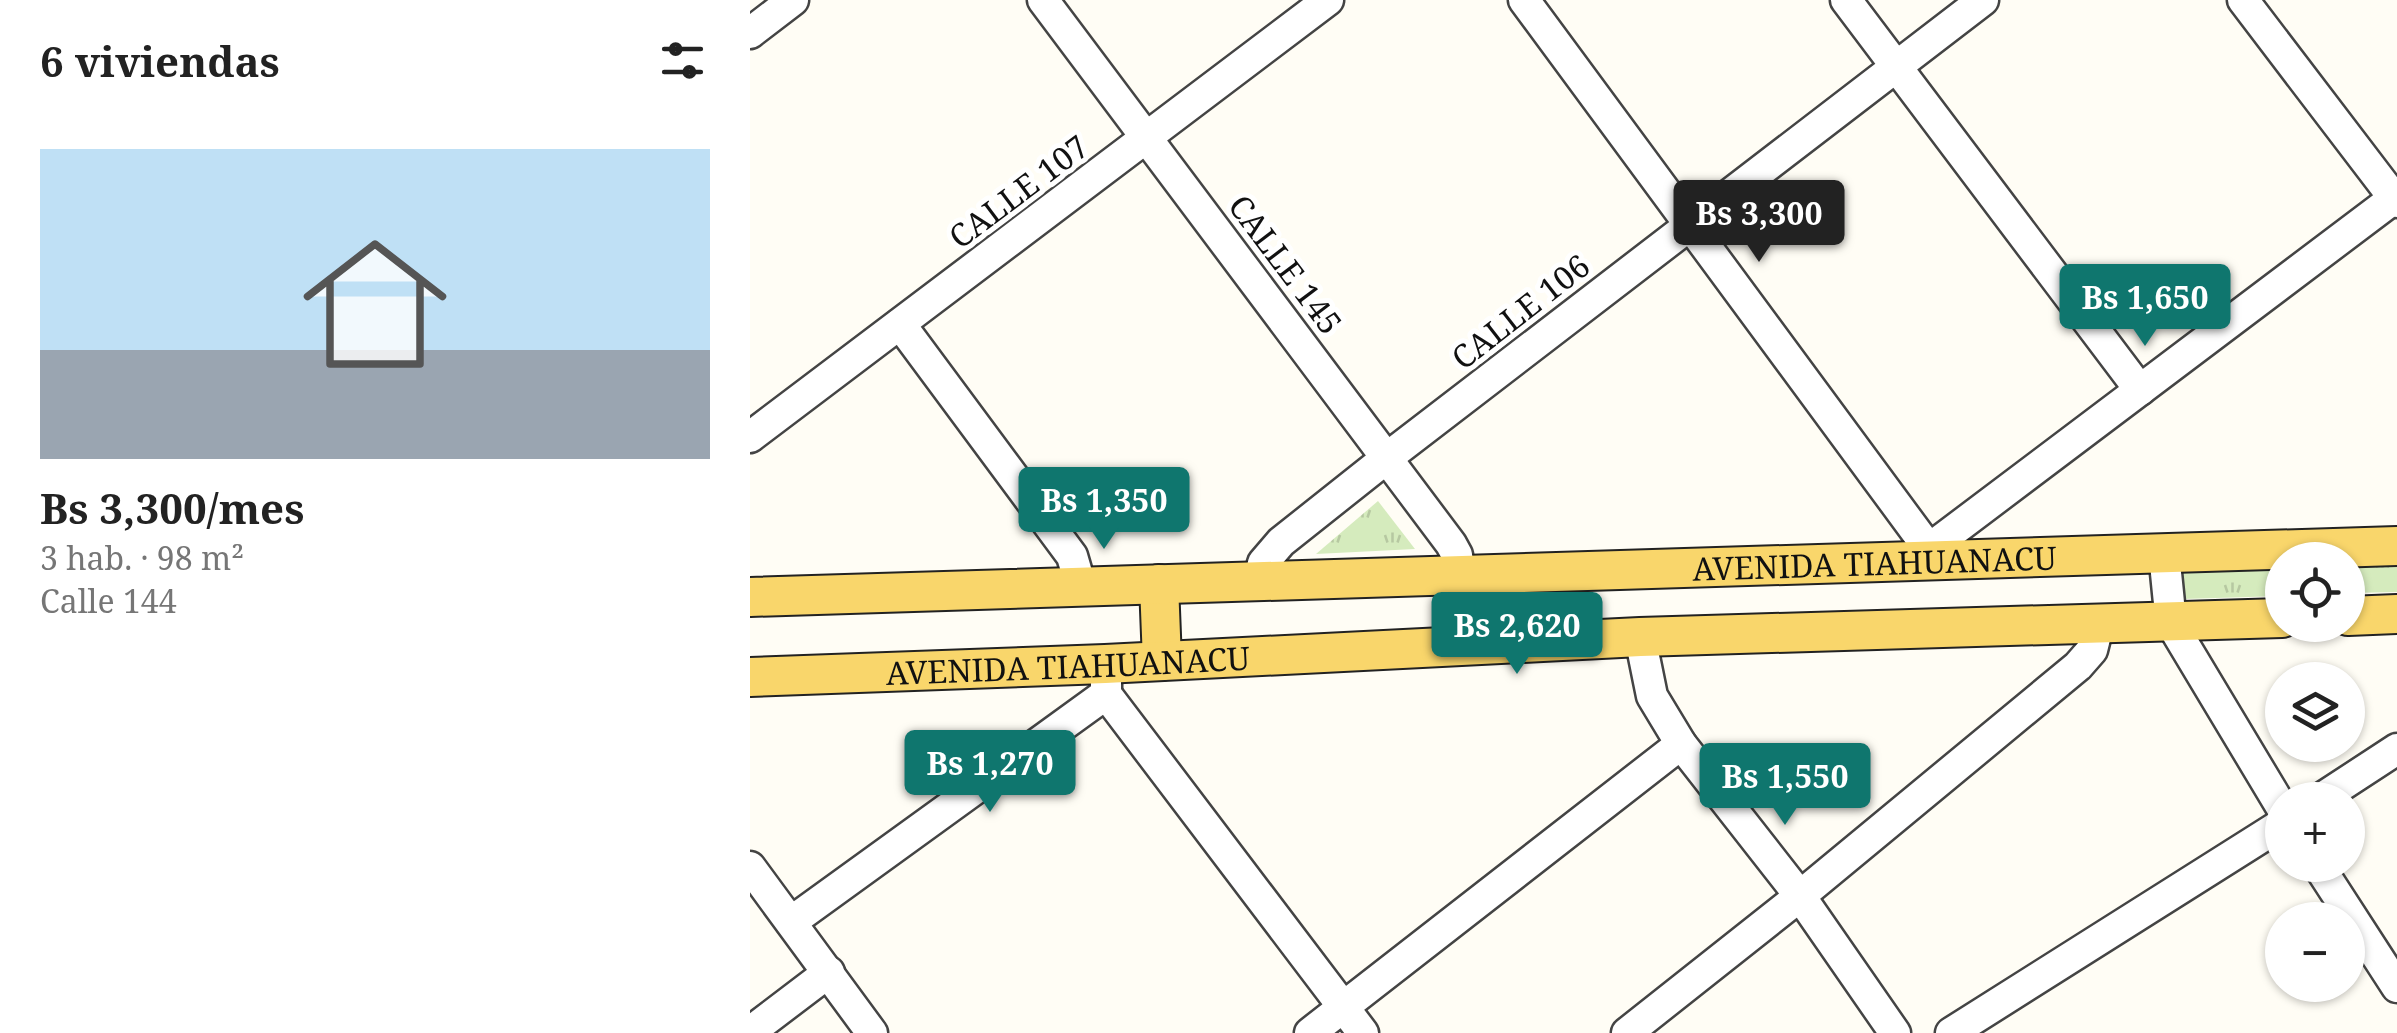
<!DOCTYPE html>
<html lang="es">
<meta charset="utf-8">
<style>
:root{--surface:#fff;--page:#f2f2f2;--text:#222;--muted:#767676;--accent:#0f766e}
body{margin:0;font-family:"Noto Serif",serif;background:var(--page);color:var(--text);height:100vh;display:flex;flex-direction:column;font-size:38px;white-space:nowrap}
*{box-sizing:border-box;margin:0}
p{font-size:32px;color:var(--muted)}
.icon{flex:none;width:55px;height:55px;fill:none;stroke:currentColor;stroke-width:2;stroke-linecap:round;stroke-linejoin:round}
.map{position:relative;flex:1;overflow:hidden}
.drawer{display:flex;flex-direction:column;background:var(--surface);width:750px}
.drawer>*{flex:none}
.fabs{position:absolute;left:1515px;top:542px;display:grid;gap:20px}
.fabs a{display:grid;place-items:center;width:100px;height:100px;border-radius:50%;background:var(--surface);box-shadow:0 2px 8px #0004;font-size:50px}
.price{position:absolute;translate:-50% -85px;padding:0 22px;border-radius:10px;background:var(--accent);color:#fff;font-size:32px;line-height:65px;filter:drop-shadow(0 2px 5px #0008)}
.price::after{content:'';position:absolute;left:50%;top:60px;width:30px;height:22px;margin-left:-15px;background:inherit;clip-path:polygon(0 0,100% 0,50% 100%)}
.price.active{background:#222;color:#fff}
ul{padding:0;list-style:none}
li{display:grid;align-content:center;gap:20px;height:530px;padding:0 40px}
li span{display:grid;place-items:center;height:310px;border-radius:0px;color:#555}
li>.icon{margin-inline-start:auto}
span .icon{width:180px;height:180px;fill:#fffc;stroke-width:1}
li b{font-size:42px}
h2{display:flex;justify-content:space-between;align-items:center;height:120px;padding:0 40px;font-size:42px}
main{display:flex;flex:1;min-height:0}
.map>svg:first-child{display:block}
.grass{fill:url(#grass-tufts)}
.lines{fill:none;stroke-linecap:round;stroke-linejoin:round}
.minor-casing{stroke:#444;stroke-width:35}
.major-casing{stroke:#222;stroke-width:42}
.minor{stroke:#fff;stroke-width:30}
.major{stroke:#f9d66b;stroke-width:38}
.labels{text-anchor:middle;dominant-baseline:central;stroke-width:10;stroke-linejoin:round;paint-order:stroke}
.street-label{font-size:32px;fill:#111;stroke:#fff}
</style>
<main>
<section class="drawer">
<h2>6 viviendas<svg class="icon" aria-label="filters" viewBox="0 0 24 24"><path d="M4 7h16M4 17h16"/><circle cx="9" cy="7" r="2"/><circle cx="15" cy="17" r="2"/></svg></h2>
<ul>
<li><span style="background:linear-gradient(#bfe0f5 65%,#9aa5b1 0)"><svg class="icon" aria-label="home" viewBox="0 0 24 24"><path d="M3 11l9-7 9 7M6 9v11h12V9"/></svg></span><div><b>Bs 3,300/mes</b><p>3 hab. · 98 m²</p><p>Calle 144</p></div></li>
</ul>
</section>
<div class="map">
<svg width="1647" height="1033" viewBox="0 0 1647 1033">
<defs>
<pattern id="grass-tufts" width="24" height="20" patternUnits="userSpaceOnUse" patternTransform="scale(2.5)"><rect width="24" height="20" fill="#d5ebbd"/><path d="M3 7l-1-3M5 7V3M7 7l1-3M15 17l-1-3M17 17v-4M19 17l1-3" fill="none" stroke="#b6c8a1"/></pattern>
</defs>
<rect width="100%" height="100%" fill="#fffdf5"/>
<g class="grass">
<path d="M628,501l37,48 -99,5z"/>
<path d="M1647,558v34l-49,1v-33z"/>
<path d="M1532,563v33l-99,3 -3,-32z"/>
</g>
<g class="lines">
<defs>
<g id="minor">
<path d="M293,0l408,544 6,11 3,21"/>
<path d="M774,0l405,549 3,11"/>
<path d="M1096,0l294,390"/>
<path d="M1493,0l154,202"/>
<path d="M0,33l43,-33"/>
<path d="M150,324l172,232 9,31"/>
<path d="M0,437l578,-437"/>
<path d="M1179,549l468,-353"/>
<path d="M1414,553l7,70 111,185"/>
<path d="M509,582l4,-19 18,-21 107,-85 595,-457"/>
<path d="M890,637l12,59 29,48 119,152 95,137"/>
<path d="M356,694l257,339"/>
<path d="M1569,800l78,-51"/>
<path d="M1568,865l79,122"/>
<path d="M0,867l122,166"/>
<path d="M41,922l315,-228v-18"/>
<path d="M0,1032l79,-60"/>
<path d="M560,1033l371,-289"/>
<path d="M877,1033l173,-137 278,-230 14,-16 6,-24"/>
<path d="M1201,1033l331,-209"/>
</g>
<g id="major">
<path d="M409,584l3,77"/>
<path id="s1" d="M0,597l1647,-51"/>
<path d="M1598,616l49,-2"/>
<path id="s2" d="M0,677l355,-13 535,-27 642,-19"/>
</g>
</defs>
<use href="#minor" class="minor-casing"/>
<use href="#major" class="major-casing"/>
<use href="#minor" class="minor"/>
<use href="#major" class="major"/>
</g>
<g class="labels">
<g class="street-label">
<text transform="translate(268 191) rotate(-37)">CALLE 107</text>
<text transform="translate(536 264) rotate(53)">CALLE 145</text>
<text transform="translate(770 311) rotate(-38)">CALLE 106</text>
<text stroke="none"><textPath href="#s1" startOffset="1125">AVENIDA TIAHUANACU</textPath></text>
<text stroke="none"><textPath href="#s2" startOffset="318">AVENIDA TIAHUANACU</textPath></text>
</g>
</g>
</svg>
<div class="fabs">
<a><svg class="icon" aria-label="locate" viewBox="0 0 24 24"><circle cx="12" cy="12" r="6"/><path d="M12 2v4M12 18v4M2 12h4M18 12h4"/></svg></a>
<a><svg class="icon" aria-label="layers" viewBox="0 0 24 24"><path d="M12 4l9 5-9 5-9-5zM3 14l9 5 9-5"/></svg></a>
<a>+</a>
<a>−</a>
</div>
<b class="price active" style="left:1009px;top:265px">Bs 3,300</b>
<b class="price" style="left:1395px;top:349px">Bs 1,650</b>
<b class="price" style="left:354px;top:552px">Bs 1,350</b>
<b class="price" style="left:767px;top:677px">Bs 2,620</b>
<b class="price" style="left:240px;top:815px">Bs 1,270</b>
<b class="price" style="left:1035px;top:828px">Bs 1,550</b>
</div>
</main>
